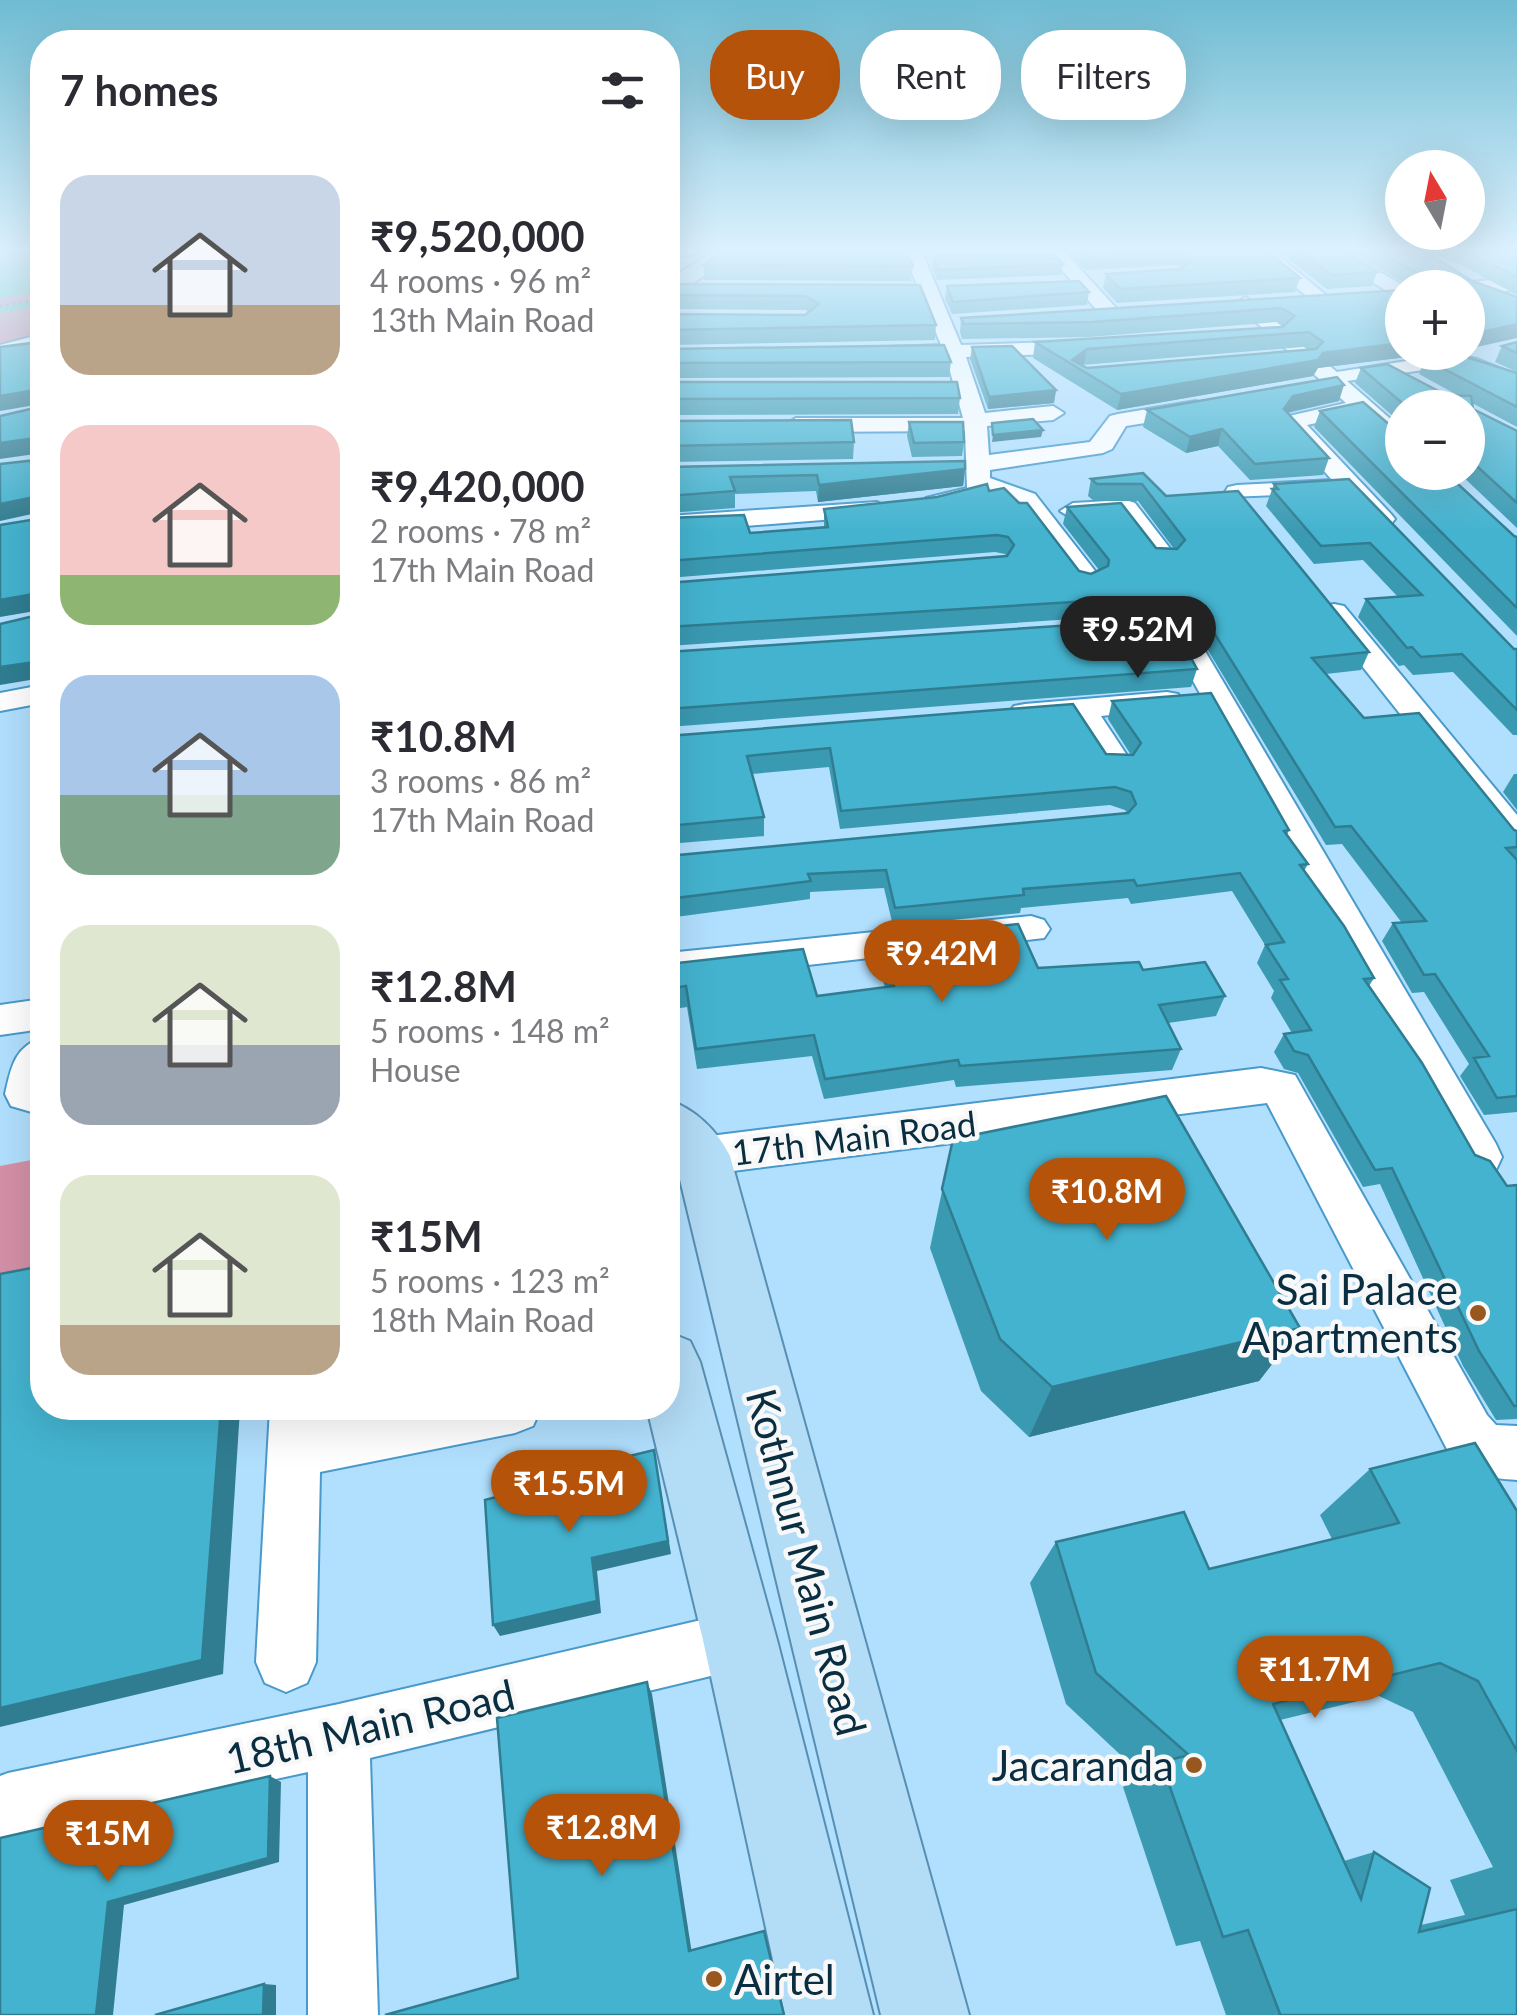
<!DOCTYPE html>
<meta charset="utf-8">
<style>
:root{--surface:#fff;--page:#f2f2f3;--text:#2b2b33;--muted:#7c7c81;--accent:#b45309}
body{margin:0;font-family:Lato,sans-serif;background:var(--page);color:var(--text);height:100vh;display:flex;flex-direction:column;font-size:38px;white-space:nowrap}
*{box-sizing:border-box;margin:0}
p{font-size:32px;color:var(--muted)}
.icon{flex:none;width:55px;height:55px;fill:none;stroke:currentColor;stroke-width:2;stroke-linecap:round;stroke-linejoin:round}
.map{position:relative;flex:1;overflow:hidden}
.panel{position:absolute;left:30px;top:30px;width:650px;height:1390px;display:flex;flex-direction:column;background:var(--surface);border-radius:40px;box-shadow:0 10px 40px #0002}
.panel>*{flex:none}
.hud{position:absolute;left:710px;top:30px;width:655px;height:90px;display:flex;gap:20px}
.needle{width:65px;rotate:350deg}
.fabs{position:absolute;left:1385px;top:150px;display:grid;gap:20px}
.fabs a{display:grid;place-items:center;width:100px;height:100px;border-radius:50%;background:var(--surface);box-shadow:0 10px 40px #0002;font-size:50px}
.price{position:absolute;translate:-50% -85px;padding:0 22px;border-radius:35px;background:var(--accent);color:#fff;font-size:32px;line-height:65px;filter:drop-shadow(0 2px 5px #0008)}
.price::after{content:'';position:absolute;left:50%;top:60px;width:30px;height:22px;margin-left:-15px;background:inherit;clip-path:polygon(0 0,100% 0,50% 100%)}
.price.on{background:#222;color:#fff}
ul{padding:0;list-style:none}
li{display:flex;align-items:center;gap:30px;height:250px;padding:0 30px}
li span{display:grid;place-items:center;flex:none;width:280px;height:200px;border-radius:30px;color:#555}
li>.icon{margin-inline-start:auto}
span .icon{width:120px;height:120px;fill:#fffc;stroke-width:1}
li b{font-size:42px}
h2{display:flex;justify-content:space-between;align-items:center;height:120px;padding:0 30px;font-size:42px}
.chip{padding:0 35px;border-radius:40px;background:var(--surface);box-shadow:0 10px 40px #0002;font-size:35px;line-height:90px}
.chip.on{background:var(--accent);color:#fff}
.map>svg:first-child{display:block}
.green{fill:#d390a6}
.water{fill:#58c6b0}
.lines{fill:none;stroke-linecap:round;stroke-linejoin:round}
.stream{stroke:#58c6b0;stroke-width:5}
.minor-casing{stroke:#499acb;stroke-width:4}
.major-casing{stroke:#578fb3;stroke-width:4}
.path{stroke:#618aa4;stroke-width:2.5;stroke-dasharray:2.5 4;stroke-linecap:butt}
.minor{fill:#fff;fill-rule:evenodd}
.major{fill:#b3dcf6;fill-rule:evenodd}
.wall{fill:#3a9ab2;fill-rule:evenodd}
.shaded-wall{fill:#307d91}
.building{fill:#44b3cf;stroke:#307d91;stroke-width:2.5;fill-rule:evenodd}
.poi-dot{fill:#97571f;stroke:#f8f8f8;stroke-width:4}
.labels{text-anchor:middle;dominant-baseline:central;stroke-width:9;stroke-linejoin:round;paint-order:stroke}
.street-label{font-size:35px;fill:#092d41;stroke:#f8f8f8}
.near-poi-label{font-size:42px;fill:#092d41;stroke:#f8f8f8;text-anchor:end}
.near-street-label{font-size:42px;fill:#092d41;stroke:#f8f8f8}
</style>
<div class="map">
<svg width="1517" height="2015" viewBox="0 0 1517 2015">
<rect width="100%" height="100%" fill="#b1dffe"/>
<g class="green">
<path d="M0,250h42v84l-42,11z"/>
<path d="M42,1158v115l-42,9v-116z"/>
</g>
<path class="water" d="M0,250h42v41l-42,7z"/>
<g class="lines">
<path class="stream" d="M0,310l42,-7"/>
<defs>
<g id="minor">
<path d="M668,250h33l-9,5 -24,1z"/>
<path d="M903,250h18l40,95 127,-4 10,6 -10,6 -122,4 19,56 68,-7 11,7 -11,7 -66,6 2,29 101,-13 20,-26 8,-2 78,-13 11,7 -11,7 -70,11 -14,23 -9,4 -113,17v8l45,16 67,86 -4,6h-20l-61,-82 -27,-10 -55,17 -9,-3 -4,-5 4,-5 41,-10 -2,-57 -169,1 -11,-7 11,-7h167l-17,-61 -55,2 -10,-6 10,-6 50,-2z"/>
<path d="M1251,250h20l61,50 -2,4h-14z"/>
<path d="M1321,250h21l66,38h-6v9l-7,-1z"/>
<path d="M1064,251l52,57v8h-14l-49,-56 -54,2 -9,-5 9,-5z"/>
<path d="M1517,278v12l-49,4v-6h-9l9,-6z"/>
<path d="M1246,297l91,75 114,-18 26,5 40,16v14l-66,-23 -104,15 55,48v19l-8,-2 -36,-32 -51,11 84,89 4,5 -4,5h-18l-34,-37 -12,6 -99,4 -3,-5 3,-5 9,-2 95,-5 -49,-55 6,-9 57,-13 -107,-96 -3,-4z"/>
<path d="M42,334v12l-42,11v-12z"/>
<path d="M1126,500l9,3 37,48 4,6 -4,6h-18l-35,-47 -46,3 -13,-8 13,-8z"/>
<path d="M877,502l13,8 -4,5 -218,17v-16z"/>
<path d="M1334,604l10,2 173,209v35l-12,-4 -181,-228 -4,-6 4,-6z"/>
<path d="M1181,625l10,3 4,6 301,510 6,13 -6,13 -16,6 -16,-6 -297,-536 4,-6z"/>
<path d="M42,685v18l-42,8v-18z"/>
<path d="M1167,692l11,2 4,7 -4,7 -77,8 31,47 -4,7h-24l-33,-52 -57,2 -5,-7 5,-7 11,-2z"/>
<path d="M1031,916l13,4 6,9 -6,9 -376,43v-28z"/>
<path d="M42,999v30l-42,6v-30z"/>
<path d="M42,1038v77l-31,-9 -6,-12c6,-26 9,-47 37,-56z"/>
<path d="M1261,1068l34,7 192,340 9,10 21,1v54c-30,-2 -47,-5 -68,-27l-182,-350 -565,72 -34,8v-38l34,-8z"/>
<path d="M270,1408h52v11l62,-11h157l-8,18 -18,7 -195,39 -4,190 -9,21 -21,9 -21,-9 -9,-21z"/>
<path d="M740,1611l21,8 8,21 -8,21 -21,8 -370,89 8,257h-70v-243l-291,63 -17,7v-66l8,-3 331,-69z"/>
</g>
<g id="major">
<path d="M716,250h26l-66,45 -8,2v-17z"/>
<path d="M668,1100c27,9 49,30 62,56l239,859h-88l-204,-848 -9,-10z"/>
<path d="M668,1332l22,9 10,21 77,278 96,375h-88l-82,-375 -56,-232h21z"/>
</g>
</defs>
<use href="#minor" class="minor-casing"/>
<use href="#major" class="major-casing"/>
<path class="path" d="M0,306l42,-7"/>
<use href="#minor" class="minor"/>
<use href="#major" class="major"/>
</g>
<g class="wall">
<path d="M747,250h83l-83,1z"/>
<path d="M1063,250h203l34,28 -5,14 -178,11 -14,-15 3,-14 75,-6 -4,-3 -91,5z"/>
<path d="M1277,250h65l35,22 -5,14 -45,3z"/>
<path d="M1348,250h162l7,3v42l-56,-30 -36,-14 47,30 -62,5z"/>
<path d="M933,256l130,8 -2,11 -124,5 -5,-13z"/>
<path d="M704,265l209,1 -2,15 -207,-1z"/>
<path d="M920,285l16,40 -1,15 -267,5v2v-33l137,1 3,-3 -3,-2 -137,-1v2v-23z"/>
<path d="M947,286l142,6 -2,13 -135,9 -7,-15z"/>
<path d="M1402,290v62h45l-129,16 -5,8 -196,34 -84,-52 2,-16 248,-16 -6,-4 -188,15 -127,2 -2,-7 1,-14zM1304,347l4,3 -221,18 -5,-3z"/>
<path d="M1517,342v30l-22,-10 7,-16z"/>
<path d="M972,347l84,43 -2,13 -66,6 -18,-50z"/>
<path d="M668,349l283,13 -2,15 -281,1v2z"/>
<path d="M1425,359l92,14v54l-45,-24 1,6 44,22v97l-59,-56h10v-64h-66v16l-47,-41 6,-15 85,27 13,1 -40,-22z"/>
<path d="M668,382l292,16 -2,16 -290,1v3z"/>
<path d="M1339,401l-51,12 41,45 -6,17 -73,5 -32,-34 -32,7 -43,-26 4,-17z"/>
<path d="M1320,411l78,21 116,104 3,1v99l-203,-209z"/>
<path d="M668,421l186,21 -1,17 -185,3v2z"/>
<path d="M909,422l55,20 -2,14 -50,1 -5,-21z"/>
<path d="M668,467l297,2 -2,17 -145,16 -2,-11 -81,3v14l-67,5z"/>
<path d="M1143,473l23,23 203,156 -8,18 -35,4 38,44 153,113v281l-33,3 -24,-39 9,-12 -45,-72 -12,1 -30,-52 11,-18h9l-60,-79 -16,1 -134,-221h-20l25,45 -6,18 -523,40v2v-77l463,-31 -12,-5 -451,30v-63l338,-27 -1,-2 -10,-2 -327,26v-60l82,15 74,-6v-18l165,-18 90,80 12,3 8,-4 -36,-46 4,-17 89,41 18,1 -36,-48h-44l-6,-5 3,-17z"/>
<path d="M1349,479l165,170h3v86h-4l-60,-63 -40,3 -9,-10 -5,1 -41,-49 8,-18 32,-2 -35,-37 -49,4 -48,-58 8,-22z"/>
<path d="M1112,701l177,129 -2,5 21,29 -4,7 70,107 -5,8 106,169 32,31 10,-1v234l-21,1 -33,-54 -83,-182 -17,3 -65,-114 -14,-4 -10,-17 10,-18 8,-1 -21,-35 3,-7 -17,-28 8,-18 -33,-54 -101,13 -3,-6 -107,10 -1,5 -127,13 -9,-38 -74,4v7l-142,19v-62l459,-43 -2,-3 -15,-5 -270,24 -11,-62 -77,7 12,43v19l-96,8v-108l463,19 -23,-36z"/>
<path d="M1514,774h3v36l-14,-18z"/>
<path d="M879,940l159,28 105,2 82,26 -9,20 -48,7 13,26 -9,21 -216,17 -2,-7 -130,19 -12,-43 -115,13 -10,-62 -19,3v-46l149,32 68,-9 -9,-26z"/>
<path d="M953,1139l347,189 -41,53 -230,56 -48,-46 -51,-143z"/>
<path d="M1370,1469l147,42v504h-291l-26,-74 -24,5 -53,-159 19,-12 -76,-71 -36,-121 26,-41 153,27 123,-30 -12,-24zM1379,1696l34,16 80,155 -43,13 15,35 -44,10 -47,-73 -30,9 -64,-141z"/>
</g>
<g class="shaded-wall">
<path d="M1517,324v14l-49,11v-14z"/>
<path d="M1402,343v9h45l-129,16 -5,8 -196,34 4,-16 202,-41z"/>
<path d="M1087,349l-3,15 -6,4 -6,-8z"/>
<path d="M1344,385l-5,16 -51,11 -4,-3 9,-13z"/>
<path d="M35,390l6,14 -41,7v-15z"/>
<path d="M1056,390l-2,13 -66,6 1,-12z"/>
<path d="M1222,429l-4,17 -32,7 4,-16z"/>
<path d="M1043,430l-2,7 -49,5 1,-7z"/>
<path d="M35,438l7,15 -42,6v-16z"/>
<path d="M965,469l-2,17 -145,16 1,-17z"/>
<path d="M34,497l7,15 -41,9v-17z"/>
<path d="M33,594l8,16 -41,7v-17z"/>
<path d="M42,661v17l-42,7v-18z"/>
<path d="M1300,1328l-41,53 -230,56 23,-50z"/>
<path d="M221,1408h18l1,1 -17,265 -223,53v-19z"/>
<path d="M654,1450l17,104 -74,17 4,42 -101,23 -7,-11 99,-67z"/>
<path d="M647,1682l5,12 40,260 -3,-3z"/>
<path d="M270,1776l11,6 -2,80 -155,43 -11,110h-17l12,-113z"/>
<path d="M264,1984l12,1v30h-13z"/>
</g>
<g class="building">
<path d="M1082,250h184l34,28 -180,11 -14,-15 75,-5 12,-10 -13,-8 -91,5z"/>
<path d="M1299,250h43l35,22 -45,3z"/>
<path d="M1377,250h46l49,31 45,16v27l-49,11v-47h-59l8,-15z"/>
<path d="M1463,250h47l7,3v24z"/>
<path d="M907,252l6,14 -209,-1 16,-11z"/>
<path d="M1053,254l10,10 -125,6 -5,-14z"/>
<path d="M1079,281l10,11 -136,10 -6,-16z"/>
<path d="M676,284l244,1 16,40 -268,5v-16l137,1 14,-11 -14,-8 -137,-1 1,-9z"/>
<path d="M1402,290v53l-79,10 -5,7 -197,34 -86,-52 247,-15 13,-11 -14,-8 -189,14 -128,2 -3,-6zM1309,332l14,10 -7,7 -229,19 -15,-8 15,-11z"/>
<path d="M42,331v330l-42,6v-43l38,-9v-17l-5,-4 -33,6v-75l37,-6 1,-18 -4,-4 -34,7v-40l36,-4 3,-4v-14l-4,-4 -35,5v-27l39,-9v-13l-4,-4 -35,6v-49l39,-5z"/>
<path d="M1517,342v11l-15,-7z"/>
<path d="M944,345l7,17 -283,1v-14z"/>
<path d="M1012,346l44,44 -67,7 -17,-50z"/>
<path d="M1457,354l60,19v34l-92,-48z"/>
<path d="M1387,364l59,31 25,1 2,13 44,22v72l-49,-45v-50h-60l-47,-40z"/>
<path d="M1337,377l7,8 -51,11 -9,13 45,49 -74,6 -33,-35 -32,8 -43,-27z"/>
<path d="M668,382h289l3,16 -292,1z"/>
<path d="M1363,402l35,30 4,1v39h43l69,64 3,1v71l-197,-197z"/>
<path d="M1033,419l10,11 -50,5 -1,-12z"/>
<path d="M851,420l3,22 -186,4v-25z"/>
<path d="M909,422h54l1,20 -50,1z"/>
<path d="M965,461v8l-146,16 -2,-10 -87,2 5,14 -67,5v-29z"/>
<path d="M1143,473l23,23 72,-5 131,161 -57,6 52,60 55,-5 95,117 3,1v16l-11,1 11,12v236l-20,2 -23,-40 15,-2 -54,-82 -11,1 -31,-52 33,-2 -75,-95 -16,1 -137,-220h-23l-6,11 28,51 -529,40v-57l466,-31 7,-12 -6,-7 -12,-3 -455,28v-44l339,-27 7,-11 -6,-8 -11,-2 -329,26v-43l76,-3 6,18 78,-6 -4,-18 113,-12 50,-13 2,7 15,-3 15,15h8l52,68 12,3 17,-8 1,-6 -42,-53 54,-4 35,45 21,1 8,-9 -43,-56h-45l-6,-5z"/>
<path d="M1349,479l165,170h3v61l-55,-56 -41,3 -9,-10 -5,1 -41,-49 56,-4 -52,-52 -49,3 -49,-57h6l-4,-5z"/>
<path d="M1211,693l78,137 -5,1 24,33 -8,1 44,61 30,52 -10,1 58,84 53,92 15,6 17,25 10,-1v221h-3l-35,-55 -87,-183 -17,2 -67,-115 -14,-4 -10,-17 27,-4 -31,-50 8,-1 -22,-34 18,-3 -44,-69 -103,13 -3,-6 -111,9 1,6 -129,13 -9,-38 -78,4 3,7 -143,18v-43l460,-43 8,-9 -5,-12 -16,-5 -274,24 -11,-63 -83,8 17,61 -96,9v-90l405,-32 33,50 27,1 8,-12 -29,-42z"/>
<path d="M1018,924l20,44 101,-6 4,8 62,-8 20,34 -66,9 22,44 -221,17 -2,-6 -133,19 -11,-44 -118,14 -10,-63 -18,3v-25l135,-15 14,47 77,-10 -15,-46z"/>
<path d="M1166,1096l134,232 -248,59 -52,-48 -58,-150 11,-50z"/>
<path d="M42,1266v142h179l-19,252 -202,48v-434z"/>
<path d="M1475,1443l42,68v240l-39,-70 -38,-18 -167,41 88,195 13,-47 56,36 -11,44 98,-23v106h-238l1,-1 -32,-84 -25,7 -62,-175 28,-7 -93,-82 -40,-131 128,-30 25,57 190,-46 -29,-54z"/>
<path d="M654,1450l14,91 -76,17 5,43 -104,24 -8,-125 100,-27 -1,-6z"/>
<path d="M647,1682l42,269 75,-20 20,84h-399l133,-37 -21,-260z"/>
<path d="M270,1776l-2,82 -160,44 -12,113h-96v-177z"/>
<path d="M264,1984l-1,31h-108z"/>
</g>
<linearGradient id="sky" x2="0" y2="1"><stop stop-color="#6ebbd2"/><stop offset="0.47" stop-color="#dcf1ff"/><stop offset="1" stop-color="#dcf1ff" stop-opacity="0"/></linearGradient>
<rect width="1517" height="532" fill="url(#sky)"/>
<g class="poi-dot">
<circle cx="1478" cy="1313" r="10"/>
<circle cx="1194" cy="1765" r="10"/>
<circle cx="714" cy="1979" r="10"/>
</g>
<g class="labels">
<g class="street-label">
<text transform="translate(854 1137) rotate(-7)">17th Main Road</text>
</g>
<g class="near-poi-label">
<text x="1458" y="1289">Sai Palace<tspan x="1458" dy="48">Apartments</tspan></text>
<text x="1174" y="1765">Jacaranda</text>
<text x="734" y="1979" text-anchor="start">Airtel</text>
</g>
<g class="near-street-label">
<text transform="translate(807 1562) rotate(75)">Kothnur Main Road</text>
<text transform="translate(370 1726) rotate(-13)">18th Main Road</text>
</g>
</g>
</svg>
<div class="fabs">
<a><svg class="needle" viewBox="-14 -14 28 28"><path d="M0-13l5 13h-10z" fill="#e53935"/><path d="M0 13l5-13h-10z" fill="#7c7c81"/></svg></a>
<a>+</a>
<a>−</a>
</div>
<b class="price on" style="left:1138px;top:681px">₹9.52M</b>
<b class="price" style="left:942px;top:1005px">₹9.42M</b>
<b class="price" style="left:1107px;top:1243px">₹10.8M</b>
<b class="price" style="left:569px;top:1535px">₹15.5M</b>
<b class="price" style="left:1315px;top:1721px">₹11.7M</b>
<b class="price" style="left:602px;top:1879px">₹12.8M</b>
<b class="price" style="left:108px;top:1885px">₹15M</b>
<div class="hud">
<a class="chip on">Buy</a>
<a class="chip">Rent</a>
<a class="chip">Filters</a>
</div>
<section class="panel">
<h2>7 homes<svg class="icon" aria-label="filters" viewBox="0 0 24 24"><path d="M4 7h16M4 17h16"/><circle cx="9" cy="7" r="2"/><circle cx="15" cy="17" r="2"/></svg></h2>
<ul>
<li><span style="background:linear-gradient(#c9d6e8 65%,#b9a48a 0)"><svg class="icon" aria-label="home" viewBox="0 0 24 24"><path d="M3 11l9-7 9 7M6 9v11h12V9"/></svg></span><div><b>₹9,520,000</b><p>4 rooms · 96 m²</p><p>13th Main Road</p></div></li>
<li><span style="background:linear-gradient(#f6c9c9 75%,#8fb573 0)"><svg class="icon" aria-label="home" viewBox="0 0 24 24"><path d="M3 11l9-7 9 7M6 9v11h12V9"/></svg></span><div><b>₹9,420,000</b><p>2 rooms · 78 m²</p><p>17th Main Road</p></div></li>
<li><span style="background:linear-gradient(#a9c7e8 60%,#7fa58c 0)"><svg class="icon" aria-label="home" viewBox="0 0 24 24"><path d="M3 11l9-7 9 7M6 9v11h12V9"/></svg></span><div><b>₹10.8M</b><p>3 rooms · 86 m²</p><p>17th Main Road</p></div></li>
<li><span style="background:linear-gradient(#dfe7d0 60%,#9aa5b1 0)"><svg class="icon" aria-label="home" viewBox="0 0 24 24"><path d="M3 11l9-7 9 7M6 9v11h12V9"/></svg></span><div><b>₹12.8M</b><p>5 rooms · 148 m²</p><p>House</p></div></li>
<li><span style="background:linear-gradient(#dfe7d0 75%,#b9a48a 0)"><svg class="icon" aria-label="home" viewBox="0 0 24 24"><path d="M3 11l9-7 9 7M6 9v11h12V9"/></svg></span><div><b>₹15M</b><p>5 rooms · 123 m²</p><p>18th Main Road</p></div></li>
</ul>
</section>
</div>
